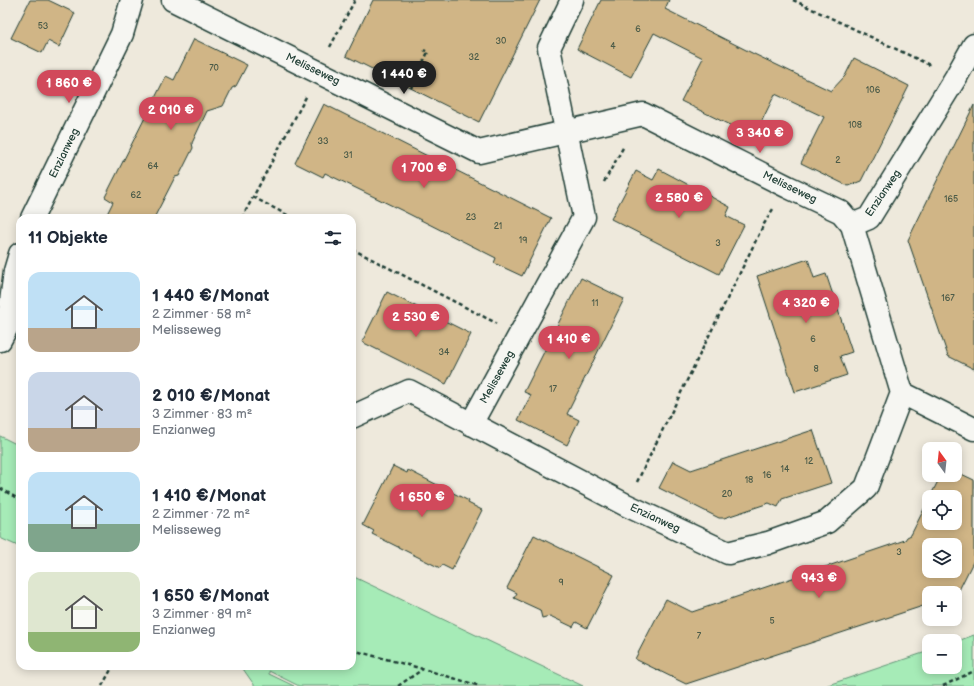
<!DOCTYPE html>
<html lang="de">
<meta charset="utf-8">
<style>
:root{--surface:#fff;--page:#f6f6f7;--text:#1f2937;--muted:#747a83;--accent:#d1495b}
body{margin:0;font-family:"Balsamiq Sans",sans-serif;background:var(--page);color:var(--text);height:100vh;display:flex;flex-direction:column;font-size:15px;white-space:nowrap}
*{box-sizing:border-box;margin:0}
p{font-size:13px;color:var(--muted)}
.icon{flex:none;width:22px;height:22px;fill:none;stroke:currentColor;stroke-width:2;stroke-linecap:round;stroke-linejoin:round}
.map{position:relative;flex:1;overflow:hidden}
.panel{position:absolute;left:16px;top:214px;width:340px;height:456px;display:flex;flex-direction:column;background:var(--surface);border-radius:12px;box-shadow:0 2px 10px #0003}
.panel>*{flex:none}
.needle{width:26px;rotate:345deg}
.fabs{position:absolute;left:922px;top:442px;display:grid;gap:8px}
.fabs a{display:grid;place-items:center;width:40px;height:40px;border-radius:8px;background:var(--surface);box-shadow:0 2px 10px #0003;font-size:20px}
.price{position:absolute;translate:-50% -34px;padding:0 9px;border-radius:14px;background:var(--accent);color:#fff;font-size:13px;line-height:26px;filter:drop-shadow(0 1px 2px #0008)}
.price::after{content:'';position:absolute;left:50%;top:24px;width:12px;height:9px;margin-left:-6px;background:inherit;clip-path:polygon(0 0,100% 0,50% 100%)}
.price.on{background:#222;color:#fff}
ul{padding:0;list-style:none}
li{display:flex;align-items:center;gap:12px;height:100px;padding:0 12px}
li span{display:grid;place-items:center;flex:none;width:112px;height:80px;border-radius:12px;color:#555}
li>.icon{margin-inline-start:auto}
span .icon{width:48px;height:48px;fill:#fffc;stroke-width:1}
li b{font-size:17px}
h2{display:flex;justify-content:space-between;align-items:center;height:48px;padding:0 12px;font-size:17px}
.map>svg:first-child{display:block}
.green{fill:#a6ebb7;stroke:#629476}
.building{fill:#d0b586;stroke:#1f3d34;fill-rule:evenodd}
.lines{fill:none;stroke-linecap:round;stroke-linejoin:round}
.minor-casing{stroke:#1f3d34;stroke-width:25}
.path{stroke:#1f3d34;stroke-width:2.5;stroke-dasharray:4 3;stroke-linecap:butt}
.minor{stroke:#f6f6f2;stroke-width:22}
.labels{text-anchor:middle;dominant-baseline:central;stroke-width:4;stroke-linejoin:round;paint-order:stroke}
.number-label{font-size:9px;fill:#4b5b48}
.street-label{font-size:11px;fill:#1f3d34;stroke:#f6f6f2}
</style>
<div class="map">
<svg width="974" height="686" viewBox="0 0 974 686">
<rect width="100%" height="100%" fill="#eee9dc"/>
<filter id="ink" filterUnits="userSpaceOnUse"><feTurbulence type="fractalNoise" baseFrequency=".025" numOctaves="2"/><feDisplacementMap in="SourceGraphic" scale="8" xChannelSelector="R" yChannelSelector="G"/><feConvolveMatrix kernelMatrix="1 2 1 2 8 2 1 2 1" color-interpolation-filters="sRGB"/></filter>
<g filter="url(#ink)">
<g class="green">
<path d="M0,436l20,10v101l-20,-9z"/>
<path d="M352,576l231,110h-284l-30,-15v3l25,12h-39l-14,-20h111z"/>
<path d="M974,635v51h-149l104,-35v16h26v-25z"/>
</g>
<g class="building">
<path d="M30,0h18l27,13 -16,34 -11,-6 -6,12 -31,-15z"/>
<path d="M373,0h167l-61,122 -133,-66z"/>
<path d="M601,0h68l-4,9 87,44 79,38 14,-15 9,-18 55,28 -48,95 -13,5 -47,-23 23,-46 -49,-23 -21,43 -73,-36 22,-43 -49,-25 -23,44 -54,-28z"/>
<path d="M194,39l53,26 -11,21 -4,2 -9,18 -16,5 -15,32 1,5 -14,28 -4,1 -21,41h-49l8,-16 -8,-5 61,-121 8,4z"/>
<path d="M324,104l227,114 -29,58 -28,-13 2,-5 -93,-47 -78,-38 -2,4 -28,-14z"/>
<path d="M974,105v264l-26,-13 -40,-116z"/>
<path d="M659,169l71,38 -4,9 18,9 -25,49 -108,-55 25,-48 17,9z"/>
<path d="M808,259l6,19 12,-4 26,78 -12,4 7,19 -52,17 -38,-116z"/>
<path d="M581,278l43,21 -57,115 12,6 -12,25 -49,-25 13,-25 -7,-3z"/>
<path d="M387,292l84,42 -25,50 -84,-42z"/>
<path d="M813,430l18,53 -49,16 -4,8 -9,-4 -45,15h-5l-60,-30 14,-27 18,9z"/>
<path d="M393,466l14,7 1,-3 61,31 -1,2 14,7 -30,60 -10,-5 -2,3 -68,-34 2,-3 -11,-6z"/>
<path d="M955,471l19,9v80l-17,34 -2,1v-2h-26v11l-243,80 -51,-25 31,-60 26,13 213,-72 2,-3 4,-2 18,-36v24h26v-26h-25l11,-22h14zM929,545h26v26h-26z"/>
<path d="M534,535l80,40 -27,53 -11,-6 -3,5 -23,-11 -8,2 -2,-8 -26,-12 3,-5 -10,-5z"/>
</g>
<g class="lines">
<defs>
<g id="minor">
<path d="M173,0l306,152 164,-38 145,73 53,25 11,13 50,168 -36,95 -39,34 -59,21 -40,10 -102,-48 -217,-114 -57,26"/>
<path d="M32,218l90,-184 10,-34"/>
<path d="M852,225l17,-7 87,-141 18,-32"/>
<path d="M0,340l8,-15 7,-54 5,-17"/>
<path d="M902,393l72,36"/>
<path d="M471,424l113,-207 -35,-169 23,-48"/>
</g>
</defs>
<use href="#minor" class="minor-casing"/>
<g class="path">
<path d="M793,0l139,66"/>
<path d="M330,47l25,-47"/>
<path d="M411,88l17,-36 -4,-2"/>
<path d="M604,182l20,-36"/>
<path d="M253,197l40,21"/>
<path d="M242,218l65,-123"/>
<path d="M352,249l144,74"/>
<path d="M637,482l127,-258 9,-15"/>
<path d="M0,488l20,12"/>
<path d="M352,650l71,19 57,17"/>
<path d="M102,686l11,-20"/>
<path d="M398,686l25,-17"/>
<path d="M943,686l31,-15"/>
</g>
<use href="#minor" class="minor"/>
</g>
</g>
<g class="labels">
<g class="number-label">
<text x="43" y="26">53</text>
<text x="638" y="29">6</text>
<text x="501" y="41">30</text>
<text x="613" y="46">4</text>
<text x="474" y="57">32</text>
<text x="214" y="68">70</text>
<text x="873" y="90">106</text>
<text x="855" y="125">108</text>
<text x="323" y="141">33</text>
<text x="348" y="155">31</text>
<text x="838" y="160">2</text>
<text x="153" y="166">64</text>
<text x="136" y="195">62</text>
<text x="951" y="199">165</text>
<text x="471" y="217">23</text>
<text x="498" y="226">21</text>
<text x="523" y="240">19</text>
<text x="718" y="243">3</text>
<text x="948" y="298">167</text>
<text x="595" y="303">11</text>
<text x="813" y="339">6</text>
<text x="444" y="352">34</text>
<text x="816" y="369">8</text>
<text x="553" y="389">17</text>
<text x="809" y="461">12</text>
<text x="785" y="469">14</text>
<text x="767" y="475">16</text>
<text x="749" y="480">18</text>
<text x="727" y="494">20</text>
<text x="899" y="552">3</text>
<text x="561" y="582">9</text>
<text x="772" y="621">5</text>
<text x="699" y="636">7</text>
</g>
<g class="street-label">
<text transform="translate(313 69) rotate(26)">Melisseweg</text>
<text transform="translate(64 153) rotate(-64)">Enzianweg</text>
<text transform="translate(790 187) rotate(26)">Melisseweg</text>
<text transform="translate(883 193) rotate(-56)">Enzianweg</text>
<text transform="translate(497 377) rotate(-61)">Melisseweg</text>
<text transform="translate(655 518) rotate(25)">Enzianweg</text>
</g>
</g>
</svg>
<div class="fabs">
<a><svg class="needle" viewBox="-14 -14 28 28"><path d="M0-13l5 13h-10z" fill="#e53935"/><path d="M0 13l5-13h-10z" fill="#747a83"/></svg></a>
<a><svg class="icon" aria-label="locate" viewBox="0 0 24 24"><circle cx="12" cy="12" r="6"/><path d="M12 2v4M12 18v4M2 12h4M18 12h4"/></svg></a>
<a><svg class="icon" aria-label="layers" viewBox="0 0 24 24"><path d="M12 4l9 5-9 5-9-5zM3 14l9 5 9-5"/></svg></a>
<a>+</a>
<a>−</a>
</div>
<b class="price on" style="left:404px;top:95px">1 440 €</b>
<b class="price" style="left:69px;top:104px">1 860 €</b>
<b class="price" style="left:171px;top:131px">2 010 €</b>
<b class="price" style="left:760px;top:154px">3 340 €</b>
<b class="price" style="left:424px;top:189px">1 700 €</b>
<b class="price" style="left:679px;top:219px">2 580 €</b>
<b class="price" style="left:806px;top:324px">4 320 €</b>
<b class="price" style="left:416px;top:338px">2 530 €</b>
<b class="price" style="left:569px;top:360px">1 410 €</b>
<b class="price" style="left:422px;top:518px">1 650 €</b>
<b class="price" style="left:819px;top:599px">943 €</b>
<section class="panel">
<h2>11 Objekte<svg class="icon" aria-label="filters" viewBox="0 0 24 24"><path d="M4 7h16M4 17h16"/><circle cx="9" cy="7" r="2"/><circle cx="15" cy="17" r="2"/></svg></h2>
<ul>
<li><span style="background:linear-gradient(#bfe0f5 70%,#b9a48a 0)"><svg class="icon" aria-label="home" viewBox="0 0 24 24"><path d="M3 11l9-7 9 7M6 9v11h12V9"/></svg></span><div><b>1 440 €/Monat</b><p>2 Zimmer · 58 m²</p><p>Melisseweg</p></div></li>
<li><span style="background:linear-gradient(#c9d6e8 70%,#b9a48a 0)"><svg class="icon" aria-label="home" viewBox="0 0 24 24"><path d="M3 11l9-7 9 7M6 9v11h12V9"/></svg></span><div><b>2 010 €/Monat</b><p>3 Zimmer · 83 m²</p><p>Enzianweg</p></div></li>
<li><span style="background:linear-gradient(#bfe0f5 65%,#7fa58c 0)"><svg class="icon" aria-label="home" viewBox="0 0 24 24"><path d="M3 11l9-7 9 7M6 9v11h12V9"/></svg></span><div><b>1 410 €/Monat</b><p>2 Zimmer · 72 m²</p><p>Melisseweg</p></div></li>
<li><span style="background:linear-gradient(#dfe7d0 75%,#8fb573 0)"><svg class="icon" aria-label="home" viewBox="0 0 24 24"><path d="M3 11l9-7 9 7M6 9v11h12V9"/></svg></span><div><b>1 650 €/Monat</b><p>3 Zimmer · 89 m²</p><p>Enzianweg</p></div></li>
</ul>
</section>
</div>
